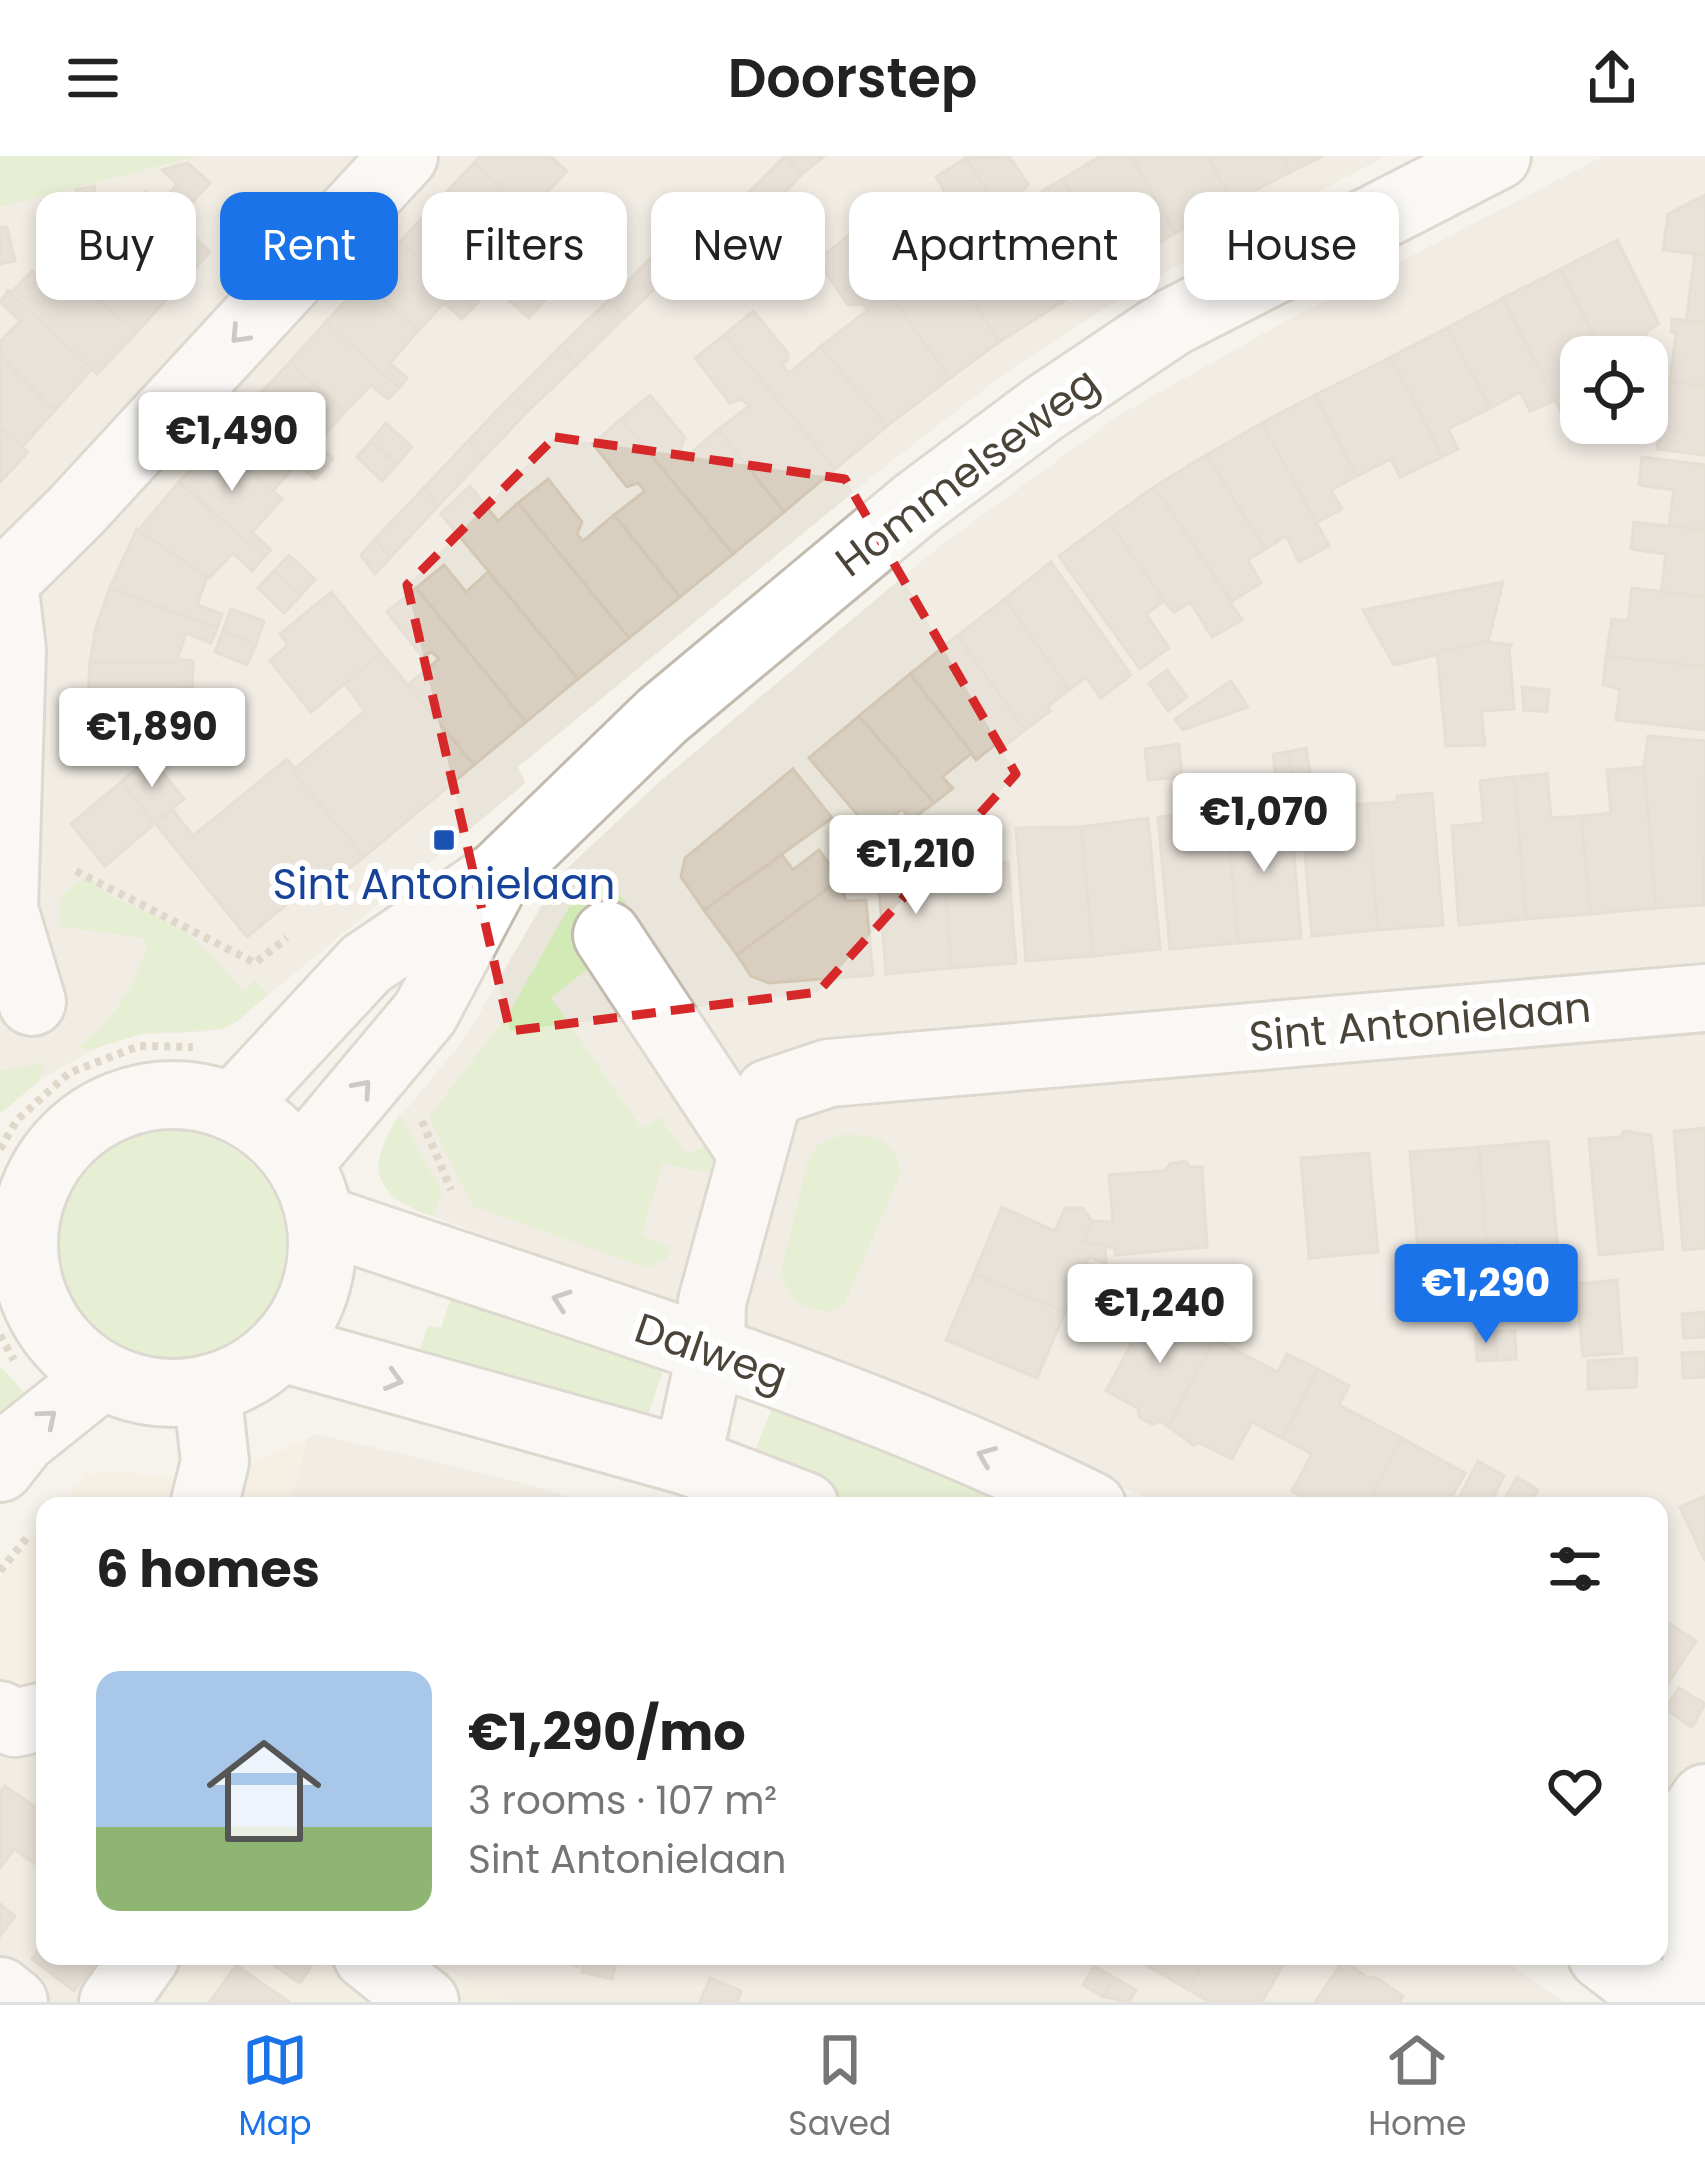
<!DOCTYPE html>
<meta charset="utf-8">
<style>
:root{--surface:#fff;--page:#f2f2f2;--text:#222;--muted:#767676;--line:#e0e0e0;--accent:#1a73e8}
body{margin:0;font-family:Poppins,sans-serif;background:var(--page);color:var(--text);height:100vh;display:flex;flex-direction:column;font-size:45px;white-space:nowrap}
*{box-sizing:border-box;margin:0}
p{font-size:39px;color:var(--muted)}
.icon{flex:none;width:66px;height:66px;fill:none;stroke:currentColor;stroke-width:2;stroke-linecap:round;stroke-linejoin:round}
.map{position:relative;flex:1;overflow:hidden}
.side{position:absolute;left:36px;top:1341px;width:1632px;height:468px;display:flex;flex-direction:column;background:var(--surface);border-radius:24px;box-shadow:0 6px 18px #0003}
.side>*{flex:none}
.guide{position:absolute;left:36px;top:36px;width:1635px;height:108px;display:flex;gap:24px}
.buttons{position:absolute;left:1560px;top:180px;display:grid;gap:24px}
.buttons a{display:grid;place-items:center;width:108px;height:108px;border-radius:24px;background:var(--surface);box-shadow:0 6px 18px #0003;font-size:60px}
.price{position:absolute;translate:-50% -102px;padding:0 27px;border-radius:12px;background:#fff;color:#222;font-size:39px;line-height:78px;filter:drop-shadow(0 3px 6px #0008)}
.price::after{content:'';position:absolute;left:50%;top:72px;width:36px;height:27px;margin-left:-18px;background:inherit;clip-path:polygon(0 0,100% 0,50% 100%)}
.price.selected{background:var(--accent);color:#fff}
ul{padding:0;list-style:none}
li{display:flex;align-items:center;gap:36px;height:300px;padding:0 60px}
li+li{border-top:3px solid var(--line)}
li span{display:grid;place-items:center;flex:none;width:336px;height:240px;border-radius:24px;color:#555}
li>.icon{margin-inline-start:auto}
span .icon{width:144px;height:144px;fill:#fffc;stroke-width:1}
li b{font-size:51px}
h2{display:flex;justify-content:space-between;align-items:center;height:144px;padding:0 60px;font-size:51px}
.tag{padding:0 42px;border-radius:24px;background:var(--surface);box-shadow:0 6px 18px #0003;font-size:42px;line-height:108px}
.tag.selected{background:var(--accent);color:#fff}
header{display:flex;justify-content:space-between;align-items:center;height:156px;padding:0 60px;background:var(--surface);font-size:54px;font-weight:600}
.menu{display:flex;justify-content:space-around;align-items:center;height:168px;border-top:3px solid var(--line);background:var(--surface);font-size:33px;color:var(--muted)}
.menu a{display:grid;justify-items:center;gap:6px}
.menu .selected{color:var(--accent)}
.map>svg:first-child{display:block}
.residential{fill:#eae5da;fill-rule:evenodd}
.commercial{fill:#f7ead8}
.education{fill:#efe8d6}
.green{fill:#d2eab5}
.building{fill:#d8cfc1;stroke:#d3c7b4;stroke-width:3}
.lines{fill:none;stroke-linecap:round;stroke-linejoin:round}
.minor-casing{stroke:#c2bbae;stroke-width:72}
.path{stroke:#c4b79f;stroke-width:8;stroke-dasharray:6 6;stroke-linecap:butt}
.minor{stroke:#fff;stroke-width:66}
.oneway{stroke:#9c9892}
.marked{fill:none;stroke:#d62828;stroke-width:9;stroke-dasharray:24 15;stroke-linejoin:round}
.transit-dot{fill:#1a4fb4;stroke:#fff;stroke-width:4.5}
.labels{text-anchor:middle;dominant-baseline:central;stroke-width:12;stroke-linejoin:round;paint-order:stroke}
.street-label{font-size:42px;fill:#4b4439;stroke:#fff}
.transit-label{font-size:42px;fill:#164399;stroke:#fff}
</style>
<header><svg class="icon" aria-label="menu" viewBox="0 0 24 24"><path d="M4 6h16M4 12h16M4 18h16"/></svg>Doorstep<svg class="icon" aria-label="share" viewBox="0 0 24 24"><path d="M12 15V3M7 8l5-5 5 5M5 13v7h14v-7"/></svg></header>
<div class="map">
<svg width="1705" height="1846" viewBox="0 0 1705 1846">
<rect width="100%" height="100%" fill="#f6f3ec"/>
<g class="residential">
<path d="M0,0h1386l-241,127 -136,87 -125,97 -366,300 7,15 -3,4 -289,238 -28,8 -64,2 -27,5 -83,45 -31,1z"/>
<path d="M1604,0h101v1684l-46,-32v-302h-496l-172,-82 -186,-75 -388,-138 -23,-12 -8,-13 3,-55 78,-96 91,-158 99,-93 192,-162 90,-75 179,-131 166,-94zM1581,201h66v66h-66z"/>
<path d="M317,1278l210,50 71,22h-309l18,-67z"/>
<path d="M45,1599v201h76l-34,46h-36l-51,-36v-209z"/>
<path d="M414,1800h1085l65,46h-1051z"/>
</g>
<g class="commercial">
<path d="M307,1283l-18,67h-229l27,-31 26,-4 63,8 48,-5 25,-8z"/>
<path d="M45,1366v233l-45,3v-179z"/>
</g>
<path class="education" d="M121,1800h293l99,46h-426z"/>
<g class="green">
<path d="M0,0h198l-198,51z"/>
<path d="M601,713l25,34 -48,34 12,30 -39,31 89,128 4,2 15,-11 28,37 29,-13 1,31 -5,1 -50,-9 -20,72 29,11 -5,12 -19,9 -174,-62 -44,-89 80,-104 69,-122z"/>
<path d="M87,719c20,27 56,32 84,48 29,17 50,43 72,68l13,-11 12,14 -29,26 -17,9 -80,5 -49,15 -15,-1c36,-29 55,-58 69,-102l-4,-8 -83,-12 1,-30z"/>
<path d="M45,906l-6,19 -39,33v-43z"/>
<path d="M400,958l42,79 -9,23c-62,-23 -68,-48 -33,-102z"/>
<circle cx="172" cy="1089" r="114"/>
<path d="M841,979c29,-1 58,3 59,39l-56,131 -17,7 -27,-8 -9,-8 -11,-22 27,-110 11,-19z"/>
<path d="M452,1139l212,72 -20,60 -227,-69 11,-32 13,2z"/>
<path d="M0,1210l32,35 -32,37z"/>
<path d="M773,1250h6l241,100h-156l-101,-37 -9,-16z"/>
</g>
<g class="building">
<path d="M480,0h70l17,15 -29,31 17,15 -10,10 -71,-64z"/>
<path d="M785,0l17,18 -48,51 -16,-22z"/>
<path d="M788,0h36l-22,18z"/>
<path d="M1009,0l19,28 -8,9 6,8 37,-22 54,89 -58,36 -93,-146z"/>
<path d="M1131,0h77l25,46 -58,31z"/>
<path d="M1131,0l44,77 -58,35 -54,-89 38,-23z"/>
<path d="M1208,0h75l7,16 -57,30z"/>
<path d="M1283,0h40l-33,16z"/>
<path d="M966,2l93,146 -60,38 -55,-87 37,-25 -4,-7 -13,1 -28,-47z"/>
<path d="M188,7l22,20 -24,26 -17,-15 8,-10 -15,-14z"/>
<path d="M474,7l71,64 -10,12 -16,-17 -27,30 -55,-50z"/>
<path d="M94,30l4,21 -2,-3 -13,14 -7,-28z"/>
<path d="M145,36l65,60 -38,41 -86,-78 10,-11 20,20z"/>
<path d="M77,37l5,22 -35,7 -6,-20z"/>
<path d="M1705,39v60l-42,-5 5,-36z"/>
<path d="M710,45l17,17 -54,53 -16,-19z"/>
<path d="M437,46l55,50 -28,29 17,17 -8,10 -73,-66z"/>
<path d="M86,59l86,78 -36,40 -66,-58 27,-31 -21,-18z"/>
<path d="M878,59l32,45 -5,11 6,8 33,-24 55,87 -49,36 -103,-141z"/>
<path d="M7,71l8,34 -15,3v-36z"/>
<path d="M847,81l103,141 -63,48 -67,-79 48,-37 -6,-6 -14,1 -31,-45z"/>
<path d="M1617,84l42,84 -12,7 -5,26h-37l-44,-88z"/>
<path d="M400,86l73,66 -11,11 -18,-16 -26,28 -55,-49z"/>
<path d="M657,96l16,19 -48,46 -16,-17z"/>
<path d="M1695,97l10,2v68l-19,-1z"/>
<path d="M533,105l26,23 -15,17 -27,-24z"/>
<path d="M1561,113l44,88h-24v59l-14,7 -64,-125z"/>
<path d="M32,115l22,20 16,-16 66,58 -39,41 -89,-83h5z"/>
<path d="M517,121l27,24 -15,17 -27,-24z"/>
<path d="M363,126l55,49 -28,32 17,15 -8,10 -73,-66z"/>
<path d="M8,135l84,78 -37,41 -55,-54v-14l20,-21 -20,-19z"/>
<path d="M1503,142l52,102 -25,11 -10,-19 -30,16 -43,-80z"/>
<path d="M609,144l16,17 -49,48 -15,-19z"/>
<path d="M753,155l34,41 1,7 -6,6 7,8 31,-26 67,79 -52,43 -111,-134z"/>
<path d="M1672,163l33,4v63l-35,-4 6,-49 -5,-1z"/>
<path d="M326,166l73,66 -11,11 -17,-14 -27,28 -54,-51z"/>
<path d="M1447,172l43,80 -42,21 10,20 -16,8 -51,-100z"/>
<path d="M724,179l111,134 -51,43 -66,-82 31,-24 -7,-7 -12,4 -35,-45z"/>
<path d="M561,190l15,19 -48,46 -15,-17z"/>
<path d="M0,200l55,54 -33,37 -22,-20z"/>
<path d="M1391,201l51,100 -42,20 -9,-18 -34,17 -42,-81z"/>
<path d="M290,206l54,51 -28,31 17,14 -8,10 -73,-66z"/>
<path d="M1670,226l35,4v69l-48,-6 5,-43h6z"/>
<path d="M513,238l15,17 -45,47 -15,-17z"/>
<path d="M650,239l35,43 -5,11 6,8 32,-27 66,82 -51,42 -112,-135z"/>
<path d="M1315,239l42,81 -26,14 11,19 -26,14 -54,-100z"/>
<path d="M252,246l73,66 -10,11 -18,-15 -25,28 -56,-50z"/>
<path d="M621,263l112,135 -53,43 -66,-82 31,-24 -7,-8 -11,4 -34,-43z"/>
<path d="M386,267l26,24 -15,17 -26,-23z"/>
<path d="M1262,267l67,123 -30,16 -13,-26 -21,13 -59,-94z"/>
<path d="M0,271l28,25 -28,30z"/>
<path d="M371,285l26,23 -15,17 -25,-24z"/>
<path d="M468,285l15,17 -45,48 -14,-18z"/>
<path d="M216,286l66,57 -30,33 19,18 -7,7 -85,-75z"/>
<path d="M1206,299l59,94 -17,11 13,23 -29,18 -78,-114z"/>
<path d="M1642,301l63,8v65l-36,-4 5,-36 -35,-5z"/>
<path d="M548,323l34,43 -5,12 6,7 31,-26 66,82 -51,41 -111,-135z"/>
<path d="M179,326l85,75 -12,14 -19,-18 -24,25 -71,-47z"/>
<path d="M470,330l28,35 20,-18 111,135 -51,41 -137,-165z"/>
<path d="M1154,331l88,133 -30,17 -22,-35 -16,10 -10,-11 -56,-81z"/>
<path d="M424,332l14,18 -48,52 -15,-19z"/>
<path d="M1108,364l56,81 -18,13 23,34 -29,21 -81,-113z"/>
<path d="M1634,366l71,8v67l-44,-5 5,-38 -35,-5z"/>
<path d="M137,373l70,48 -10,28 25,9 -5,14 -107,-40z"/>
<path d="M375,383l15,19 -15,16 -14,-19z"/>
<path d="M289,399l26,24 -15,17 -26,-25z"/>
<path d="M1051,406l80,113 -30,23 -15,-21 -17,13 -64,-91z"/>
<path d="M444,409l22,27 22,-20 90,107 -52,43 -110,-134z"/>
<path d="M274,415l26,25 -16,17 -26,-25z"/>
<path d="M1503,426l-15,60 -94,23 -31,-55z"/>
<path d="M110,432l107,40 -6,15 -25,-10 -10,30 -86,-1 6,-35z"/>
<path d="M416,432l110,134 -52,43 -66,-80 31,-26 -7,-7 -10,4 -35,-44z"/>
<path d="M1632,432l73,9v70l-99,-11 6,-37 16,2z"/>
<path d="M331,436l50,61 -70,59 -41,-51 18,-16 -8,-11z"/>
<path d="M1005,443l64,91 -21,16 2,5 -25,19 -68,-94z"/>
<path d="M231,453l33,12 -8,23 -33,-13z"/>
<path d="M223,475l33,13 -9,21 -32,-13z"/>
<path d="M957,480l68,94 -24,19 -4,-6 -21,17 -66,-86z"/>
<path d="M1488,486l25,3 -4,1 5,63 -33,2 4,34 -39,1 -9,-94z"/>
<path d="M381,497l93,112 -110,92 -72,-86 73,-60 -20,-27z"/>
<path d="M1606,500l99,11v63l-89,-10 4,-31 -17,-4z"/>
<path d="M176,503l17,2 -1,27 -17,1v23l-25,-1 -1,14 -47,7v-21h-15l3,-49 86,1z"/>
<path d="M1167,514l20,27 -19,14 -19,-28z"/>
<path d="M910,518l62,79 -30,24 11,11 -19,15 -75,-87z"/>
<path d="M1231,525l17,26 -65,23 -8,-11z"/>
<path d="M1522,531l27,3 -2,22 -23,-2z"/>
<path d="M859,560l75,87 -23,17 -9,-11 -29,24 -64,-75z"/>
<path d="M1648,580l57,5 -1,164 -48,3 -12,-141z"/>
<path d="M1179,588l3,33 -34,3 -3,-31z"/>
<path d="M1306,592l5,29 -18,2 -5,-27z"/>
<path d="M1288,596l4,23 -16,2 -3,-23z"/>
<path d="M150,601l34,42 -29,24 -34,-41z"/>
<path d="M287,603l8,10 -3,2 72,86 -53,41 -7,-8 -57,47 -92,-114 17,-14 21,27z"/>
<path d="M1644,611l12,141 -66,6 -9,-98 30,-3 -4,-43z"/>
<path d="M793,613l39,49 -128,92 -23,-33 4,-19z"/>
<path d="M1547,618l4,44 30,-2 9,98 -64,5 -12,-142z"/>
<path d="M1514,621l12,142 -67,6 -7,-99 32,-3 -4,-42z"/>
<path d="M121,626l34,41 -50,43 -34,-42z"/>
<path d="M1432,637l11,132 -65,5 -11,-126 31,-2 -1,-6z"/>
<path d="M1337,645l1,6 29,-3 11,126 -66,6 -11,-132z"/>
<path d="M1290,649l11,133 -63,5 -11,-127z"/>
<path d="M1194,657l1,6 32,-3 11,127 -68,6 -12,-132z"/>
<path d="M1148,662l12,131 -67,7 -12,-129z"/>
<path d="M1081,671l12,129 -67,5 -10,-133z"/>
<path d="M968,691l2,18 38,-3 8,101 -65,5 -9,-120z"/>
<path d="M942,692l9,120 -65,6 -8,-98 38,-3 -2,-22z"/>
<path d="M819,694l21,29 -103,76 -33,-45 78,-55 11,15z"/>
<path d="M840,723l6,22 20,-1 7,75 -104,8 -18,-7 -14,-21z"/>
<path d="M1705,972v120l-22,2 -9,-119z"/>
<path d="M1624,975l27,4 12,114 -64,6 -10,-116 32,-2z"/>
<path d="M1548,985l10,110 -42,3v-13l-30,3 -7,-97z"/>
<path d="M1479,991l7,97 -25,2 1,13 -43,4 -9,-111z"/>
<path d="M1369,997l9,99 -69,6 -8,-100z"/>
<path d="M1185,1005l5,6h12l5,80 -92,8v-7l-32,-6 9,-21 21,1 -4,-47 55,-4 6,-7z"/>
<path d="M1002,1051l53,24 10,-23h17l10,13 -9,21 22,4 1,18 -17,-7 -24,55 -91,-38z"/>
<path d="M974,1118l91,38 -28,66 -91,-38z"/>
<path d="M1617,1124l5,73 -39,3 -7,-72z"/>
<path d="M1152,1150l63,33 -47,87 -8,-5 -8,3 -13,-7 -1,-9 -32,-17z"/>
<path d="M1705,1156v25l-21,1 -2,-24z"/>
<path d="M1495,1175h20l1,28 -19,1z"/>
<path d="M1495,1175l2,29 -20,1 -2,-28z"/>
<path d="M1215,1183l63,33 9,-18 31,15 -36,69 -30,-16 -20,37 -32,-16 -7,2 -25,-19z"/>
<path d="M1705,1196v25l-22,1 -1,-25z"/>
<path d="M1637,1202l-1,29 -48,2v-28z"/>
<path d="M1318,1213l31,17 -10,19 63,33 -36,68h-49l-25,-15 20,-37 -30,-16z"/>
<path d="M1402,1282l63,35 -18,33h-81z"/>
<path d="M1478,1305l26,15 -15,30h-34z"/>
<path d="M1517,1321l21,13 -9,16h-28z"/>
<path d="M1705,1340v65l-25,-54z"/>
<path d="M1659,1461l37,24 -37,56z"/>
<path d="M1679,1532l26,16 -13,23 -27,-18z"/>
<path d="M5,1630l40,28v48l-4,6 -27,-19 -14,19v-75z"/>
<path d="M0,1748l15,12 -15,20z"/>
<path d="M45,1785v15h32l15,11 -18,24 -42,-32z"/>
<path d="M273,1800h42l2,1 -17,26 -31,-21z"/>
<path d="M546,1800h34l-2,10z"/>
<path d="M586,1800h32l-6,23 -30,-7z"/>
<path d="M1131,1800h77l-19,34z"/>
<path d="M1208,1800h80l-26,46h-52l-21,-12z"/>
<path d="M1343,1805l26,17 6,-1 28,19 -4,6h-84z"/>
<path d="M236,1809l53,37h-79z"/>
<path d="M1094,1810l21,12 -11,19 -21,-12z"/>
<path d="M710,1822l31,13 -4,11h-37z"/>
<path d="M1115,1822l21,12 -7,12 -25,-5z"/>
</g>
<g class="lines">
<defs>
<g id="minor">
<path d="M4,426l71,-70 329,-356"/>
<path d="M4,426l8,68 -8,259 28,93"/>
<path d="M607,779l143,216"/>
<circle cx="173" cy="1088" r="149"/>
<path d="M234,950l132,-142 133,-90 163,-158 254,-212 127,-95 128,-86 326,-167"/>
<path d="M300,1006l125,-149 70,-132"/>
<path d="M321,1063c259,89 525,166 771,287"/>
<path d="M282,1192l405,113 118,45"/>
<path d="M687,1305l24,-109 1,-50 57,-209 60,-20 876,-75"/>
<path d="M0,1312l22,-28 80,-64"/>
<path d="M204,1350l11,-44 -8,-73"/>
<path d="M0,1559l15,8 30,-7"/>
<path d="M1668,1694l37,-52"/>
<path d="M367,1800l58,46"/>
<path d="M1602,1800l60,46"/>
<path d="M0,1835l14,11"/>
<path d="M113,1846l33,-46"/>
<path d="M1694,1846l7,-124"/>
</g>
</defs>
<use href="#minor" class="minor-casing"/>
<g class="path">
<path d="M76,715l179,92 32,-25"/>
<path d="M422,965l29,69"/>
<path d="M0,993l17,-29 52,-47 70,-27 54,1"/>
<path d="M0,1179l14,25"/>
<path d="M0,1415l30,-37"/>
</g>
<use href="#minor" class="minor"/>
</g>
<defs><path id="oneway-chevron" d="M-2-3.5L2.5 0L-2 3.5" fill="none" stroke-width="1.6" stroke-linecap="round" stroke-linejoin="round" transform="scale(3)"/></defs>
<g class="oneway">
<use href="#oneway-chevron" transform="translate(239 179) rotate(133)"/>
<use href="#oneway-chevron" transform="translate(363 932) rotate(-49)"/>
<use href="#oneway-chevron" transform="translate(561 1144) rotate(-161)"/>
<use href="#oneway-chevron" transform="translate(394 1224) rotate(16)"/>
<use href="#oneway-chevron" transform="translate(48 1262) rotate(-40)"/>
<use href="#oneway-chevron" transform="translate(986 1300) rotate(-158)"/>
</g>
<path d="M0 0H1705V1846H0ZM555,281l290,42 171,295 -198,218 -308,39 -103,-446z" fill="#f6f3ec" fill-opacity=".55" fill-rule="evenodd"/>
<path class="marked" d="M555,281l290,42 171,295 -198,218 -308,39 -103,-446z"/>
<rect class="transit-dot" x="432" y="672" width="24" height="24" rx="6"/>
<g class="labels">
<g class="street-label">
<text transform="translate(967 316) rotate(-37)">Hommelseweg</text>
<text transform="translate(1420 866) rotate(-5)">Sint Antonielaan</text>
<text transform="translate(711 1196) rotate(19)">Dalweg</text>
</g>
<g class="transit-label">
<text x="444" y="728">Sint Antonielaan</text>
</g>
</g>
</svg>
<div class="buttons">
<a><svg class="icon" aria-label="locate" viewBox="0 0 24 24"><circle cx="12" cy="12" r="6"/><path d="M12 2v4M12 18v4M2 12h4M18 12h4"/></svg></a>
</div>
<b class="price" style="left:232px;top:338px">€1,490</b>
<b class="price" style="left:152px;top:634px">€1,890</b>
<b class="price" style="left:1264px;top:719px">€1,070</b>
<b class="price" style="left:916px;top:761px">€1,210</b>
<b class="price selected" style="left:1486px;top:1190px">€1,290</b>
<b class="price" style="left:1160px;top:1210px">€1,240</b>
<div class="guide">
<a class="tag">Buy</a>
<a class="tag selected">Rent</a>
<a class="tag">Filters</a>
<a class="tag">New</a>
<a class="tag">Apartment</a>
<a class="tag">House</a>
</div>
<section class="side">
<h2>6 homes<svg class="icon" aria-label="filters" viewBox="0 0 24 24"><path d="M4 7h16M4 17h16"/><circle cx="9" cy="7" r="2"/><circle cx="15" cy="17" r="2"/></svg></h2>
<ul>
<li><span style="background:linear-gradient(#a9c7e8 65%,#8fb573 0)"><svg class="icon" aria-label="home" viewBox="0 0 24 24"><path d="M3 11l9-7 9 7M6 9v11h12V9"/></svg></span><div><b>€1,290/mo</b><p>3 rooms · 107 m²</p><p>Sint Antonielaan</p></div><svg class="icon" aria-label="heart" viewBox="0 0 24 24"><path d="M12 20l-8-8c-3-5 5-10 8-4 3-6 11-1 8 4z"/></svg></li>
</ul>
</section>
</div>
<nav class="menu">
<a class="selected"><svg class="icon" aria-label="map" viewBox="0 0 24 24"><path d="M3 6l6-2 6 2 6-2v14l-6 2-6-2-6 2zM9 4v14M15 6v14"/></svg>Map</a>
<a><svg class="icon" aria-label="saved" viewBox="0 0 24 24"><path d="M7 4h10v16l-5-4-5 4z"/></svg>Saved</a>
<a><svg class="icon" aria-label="home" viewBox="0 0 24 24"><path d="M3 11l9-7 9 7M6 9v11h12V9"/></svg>Home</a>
</nav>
